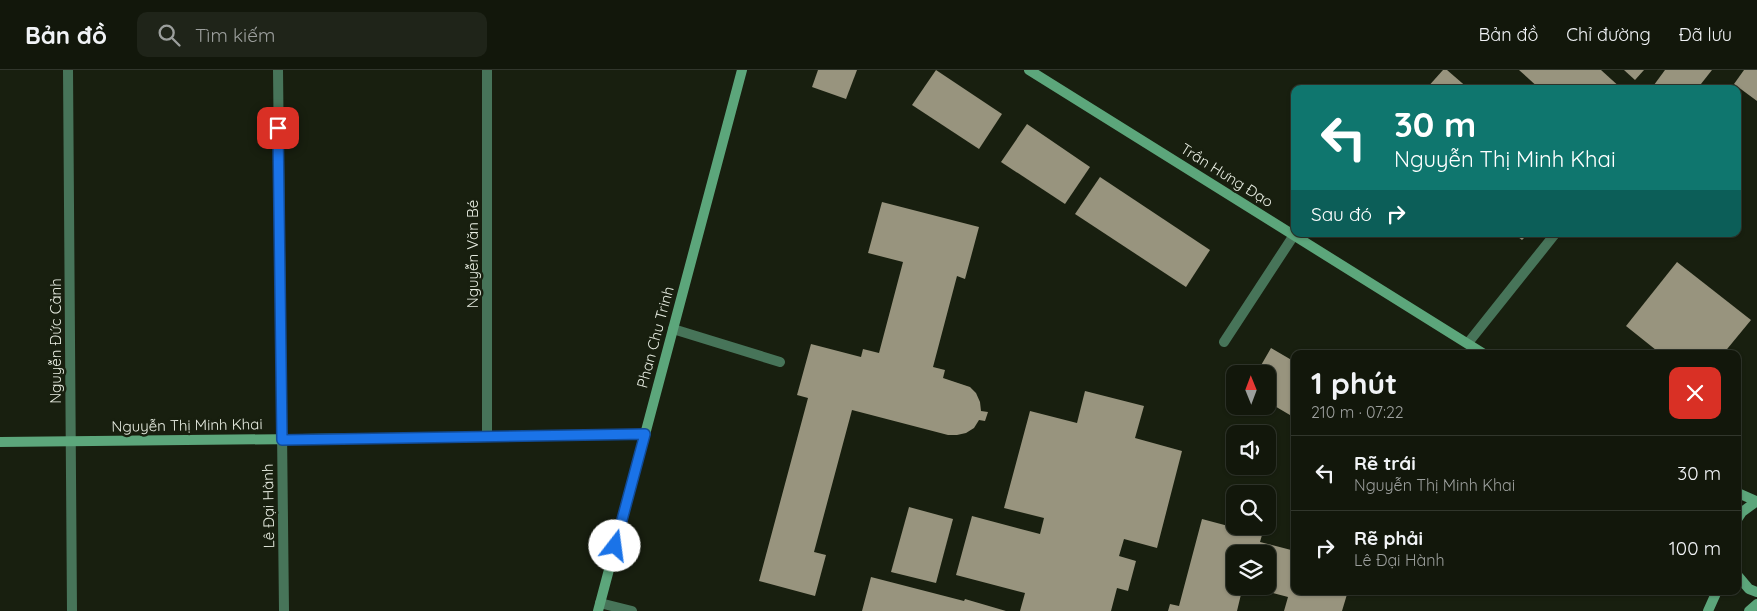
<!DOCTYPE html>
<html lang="vi">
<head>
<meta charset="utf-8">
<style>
  body { margin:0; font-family:Quicksand,sans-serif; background:#1f2419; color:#f1f3f6; height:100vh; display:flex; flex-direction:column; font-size:19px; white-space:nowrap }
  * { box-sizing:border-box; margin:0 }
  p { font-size:16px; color:#9c9f9d }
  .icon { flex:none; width:28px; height:28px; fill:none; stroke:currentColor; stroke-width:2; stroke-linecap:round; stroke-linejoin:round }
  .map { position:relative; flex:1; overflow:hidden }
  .panel { position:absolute; left:1291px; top:280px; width:450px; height:245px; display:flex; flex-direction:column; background:#12170b; border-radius:10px; box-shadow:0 1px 4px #0004,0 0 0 1px #31362c }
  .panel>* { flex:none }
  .top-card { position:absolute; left:1291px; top:15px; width:450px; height:152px; border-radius:10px; box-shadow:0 1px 4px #0004,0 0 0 1px #31362c; background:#0f766e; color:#fff; overflow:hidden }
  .needle { width:32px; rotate:359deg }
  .fabs { position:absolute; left:1226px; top:295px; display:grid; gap:10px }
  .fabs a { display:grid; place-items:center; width:50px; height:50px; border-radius:10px; background:#12170b; box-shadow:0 1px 4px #0004,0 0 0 1px #31362c; font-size:25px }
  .pin { position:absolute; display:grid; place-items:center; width:42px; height:42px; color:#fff; margin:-21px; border-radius:10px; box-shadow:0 2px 8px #0006 }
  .me { position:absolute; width:55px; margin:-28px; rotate:15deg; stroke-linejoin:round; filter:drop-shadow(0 0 4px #0008) }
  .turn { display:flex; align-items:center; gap:18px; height:105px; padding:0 20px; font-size:22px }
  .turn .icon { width:65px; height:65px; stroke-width:2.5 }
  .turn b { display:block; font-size:35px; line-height:42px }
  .then { display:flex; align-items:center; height:48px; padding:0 20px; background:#0003; gap:10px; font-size:19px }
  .round { display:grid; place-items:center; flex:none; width:52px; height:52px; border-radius:10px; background:#1f2419 }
  .head { display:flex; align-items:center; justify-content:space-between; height:85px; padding:0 20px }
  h1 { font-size:30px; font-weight:800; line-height:38px }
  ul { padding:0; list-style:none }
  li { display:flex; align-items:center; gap:15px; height:75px; padding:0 20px; border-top:1px solid #31362c }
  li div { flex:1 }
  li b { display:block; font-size:19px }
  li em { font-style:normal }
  header { display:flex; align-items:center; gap:30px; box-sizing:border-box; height:70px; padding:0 25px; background:#12170b; border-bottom:1px solid #31362c }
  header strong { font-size:24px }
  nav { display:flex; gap:28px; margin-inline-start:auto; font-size:18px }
  .search { width:350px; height:45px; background:#1f2419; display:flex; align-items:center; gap:12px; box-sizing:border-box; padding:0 18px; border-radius:10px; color:#9c9f9d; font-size:19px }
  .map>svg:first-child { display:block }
  .building { fill:#98947e }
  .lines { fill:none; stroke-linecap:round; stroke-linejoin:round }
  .lane { stroke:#477459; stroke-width:10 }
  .street { stroke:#477459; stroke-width:10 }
  .secondary { stroke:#5ca67b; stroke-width:10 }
  .route-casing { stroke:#114b97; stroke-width:12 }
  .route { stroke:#1a73e8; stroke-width:9 }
  .labels { text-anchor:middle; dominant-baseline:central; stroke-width:5; stroke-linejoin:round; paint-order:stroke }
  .street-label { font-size:15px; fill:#e7ece1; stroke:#181f0f }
</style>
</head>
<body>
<header>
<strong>Bản đồ</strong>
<div class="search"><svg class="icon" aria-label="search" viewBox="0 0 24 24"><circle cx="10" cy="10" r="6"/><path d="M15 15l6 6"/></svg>Tìm kiếm</div>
<nav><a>Bản đồ</a><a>Chỉ đường</a><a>Đã lưu</a></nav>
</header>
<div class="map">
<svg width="1757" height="541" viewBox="0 0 1757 541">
  <rect width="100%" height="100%" fill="#181f0f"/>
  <g class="building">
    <path d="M818 0H857L846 29 812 17Z"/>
    <path d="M936 0 1002 44 979 79 912 35Z"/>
    <path d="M1443 0H1447L1469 19H1426Z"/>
    <path d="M1519 0H1601L1622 19H1540Z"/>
    <path d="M1624 0H1644L1635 10Z"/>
    <path d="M1665 0H1712L1697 19H1651Z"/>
    <path d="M1744 0H1757V31L1734 14Z"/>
    <path d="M1027 54 1090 97 1065 134 1001 92Z"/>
    <path d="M1100 107 1210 180 1186 217 1075 144Z"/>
    <path d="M882 132 979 157 965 209 957 206 933 297 945 300 943 308 970 317 976 323 980 332 981 341 988 342 985 351 979 350 974 358 966 363 957 365H948L852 340 814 482 826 485 815 526 759 511 808 328 797 325 811 274 861 287 863 279 879 283 903 192 868 183Z"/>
    <path d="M1514 164H1528L1522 170Z"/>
    <path d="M1677 192 1751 250 1723 284H1661L1626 256Z"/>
    <path d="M1271 278 1295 292V348L1268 332V304H1256Z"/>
    <path d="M1085 321 1144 336 1135 368 1182 381 1157 478 1124 469 1119 486 1136 491 1128 521 1117 518 1111 541H1020L1025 523 956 505 972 446 1040 464 1044 448 1004 438 1030 341 1077 353Z"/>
    <path d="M909 437 953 449 936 513 891 502Z"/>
    <path d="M1202 449 1262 465 1260 472 1295 481V521H1348L1342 541H1284L1288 527 1250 517 1268 516V484H1235V516H1243L1237 541H1168L1170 534 1179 536Z"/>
    <path d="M871 507 964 531 965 529 1006 541H862Z"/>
  </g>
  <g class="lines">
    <g class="lane">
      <path d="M673 259 780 292"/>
      <path d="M1224 272 1294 165"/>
      <path d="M1468 273 1555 164"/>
      <path d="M600 533 632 541"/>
    </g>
    <g class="street">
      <path d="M68 0 72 541"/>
      <path d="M278 0 284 541"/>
      <path d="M487 0V367"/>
    </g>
    <g class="secondary">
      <path d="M1029 0 1484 284"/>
      <path d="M0 372 487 367 645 364"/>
      <path d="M1738 423 1756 431"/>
      <path d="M1738 448 1742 442 1757 431"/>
      <path d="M1738 506 1749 519 1757 522"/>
      <path d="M598 541 742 0"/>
      <path d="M1708 541 1717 521"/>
      <path d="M1749 541 1757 534"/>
    </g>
  </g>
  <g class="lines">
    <g class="route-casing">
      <path id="route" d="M278 58 282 370 645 364 615 476"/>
    </g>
    <use href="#route" class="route"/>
  </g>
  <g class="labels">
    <g class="street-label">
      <text transform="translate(1227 105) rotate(32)">Trần Hưng Đạo</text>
      <text transform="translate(472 184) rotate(-90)">Nguyễn Văn Bé</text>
      <text transform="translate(655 267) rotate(-75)">Phan Chu Trinh</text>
      <text transform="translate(55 271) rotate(-90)">Nguyễn Đức Cảnh</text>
      <text transform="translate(187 355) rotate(-1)">Nguyễn Thị Minh Khai</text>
      <text transform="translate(268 436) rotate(-91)">Lê Đại Hành</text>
    </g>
  </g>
</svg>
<div class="fabs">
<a><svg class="needle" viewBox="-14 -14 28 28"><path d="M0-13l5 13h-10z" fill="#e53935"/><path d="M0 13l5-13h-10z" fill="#9c9f9d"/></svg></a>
<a><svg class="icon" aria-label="sound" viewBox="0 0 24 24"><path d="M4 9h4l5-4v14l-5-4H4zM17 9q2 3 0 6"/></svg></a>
<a><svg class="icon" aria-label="search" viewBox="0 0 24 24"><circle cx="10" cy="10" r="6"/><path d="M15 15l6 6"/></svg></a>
<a><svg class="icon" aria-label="layers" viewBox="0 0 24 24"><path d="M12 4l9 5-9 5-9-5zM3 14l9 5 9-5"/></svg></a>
</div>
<div class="pin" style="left:278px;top:58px;background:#d93025"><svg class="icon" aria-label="arrive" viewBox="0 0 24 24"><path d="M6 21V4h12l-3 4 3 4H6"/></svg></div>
<svg class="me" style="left:615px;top:476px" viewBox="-20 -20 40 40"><circle r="19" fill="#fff"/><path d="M0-13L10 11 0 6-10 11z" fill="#1a73e8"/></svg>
<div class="top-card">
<div class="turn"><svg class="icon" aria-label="left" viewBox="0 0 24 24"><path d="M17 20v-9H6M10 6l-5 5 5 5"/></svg><div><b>30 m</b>Nguyễn Thị Minh Khai</div></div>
<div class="then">Sau đó<svg class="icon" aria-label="right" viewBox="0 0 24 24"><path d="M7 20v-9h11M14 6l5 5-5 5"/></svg></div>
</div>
<section class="panel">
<div class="head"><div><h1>1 phút</h1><p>210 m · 07:22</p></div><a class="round" style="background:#d93025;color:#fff"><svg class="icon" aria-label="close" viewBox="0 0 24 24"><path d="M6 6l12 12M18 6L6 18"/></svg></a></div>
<ul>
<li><svg class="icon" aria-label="left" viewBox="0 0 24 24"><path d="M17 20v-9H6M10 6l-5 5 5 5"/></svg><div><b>Rẽ trái</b><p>Nguyễn Thị Minh Khai</p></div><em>30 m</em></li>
<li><svg class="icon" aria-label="right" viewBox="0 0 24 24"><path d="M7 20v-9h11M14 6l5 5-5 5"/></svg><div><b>Rẽ phải</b><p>Lê Đại Hành</p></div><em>100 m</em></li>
</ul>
</section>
</div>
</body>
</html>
